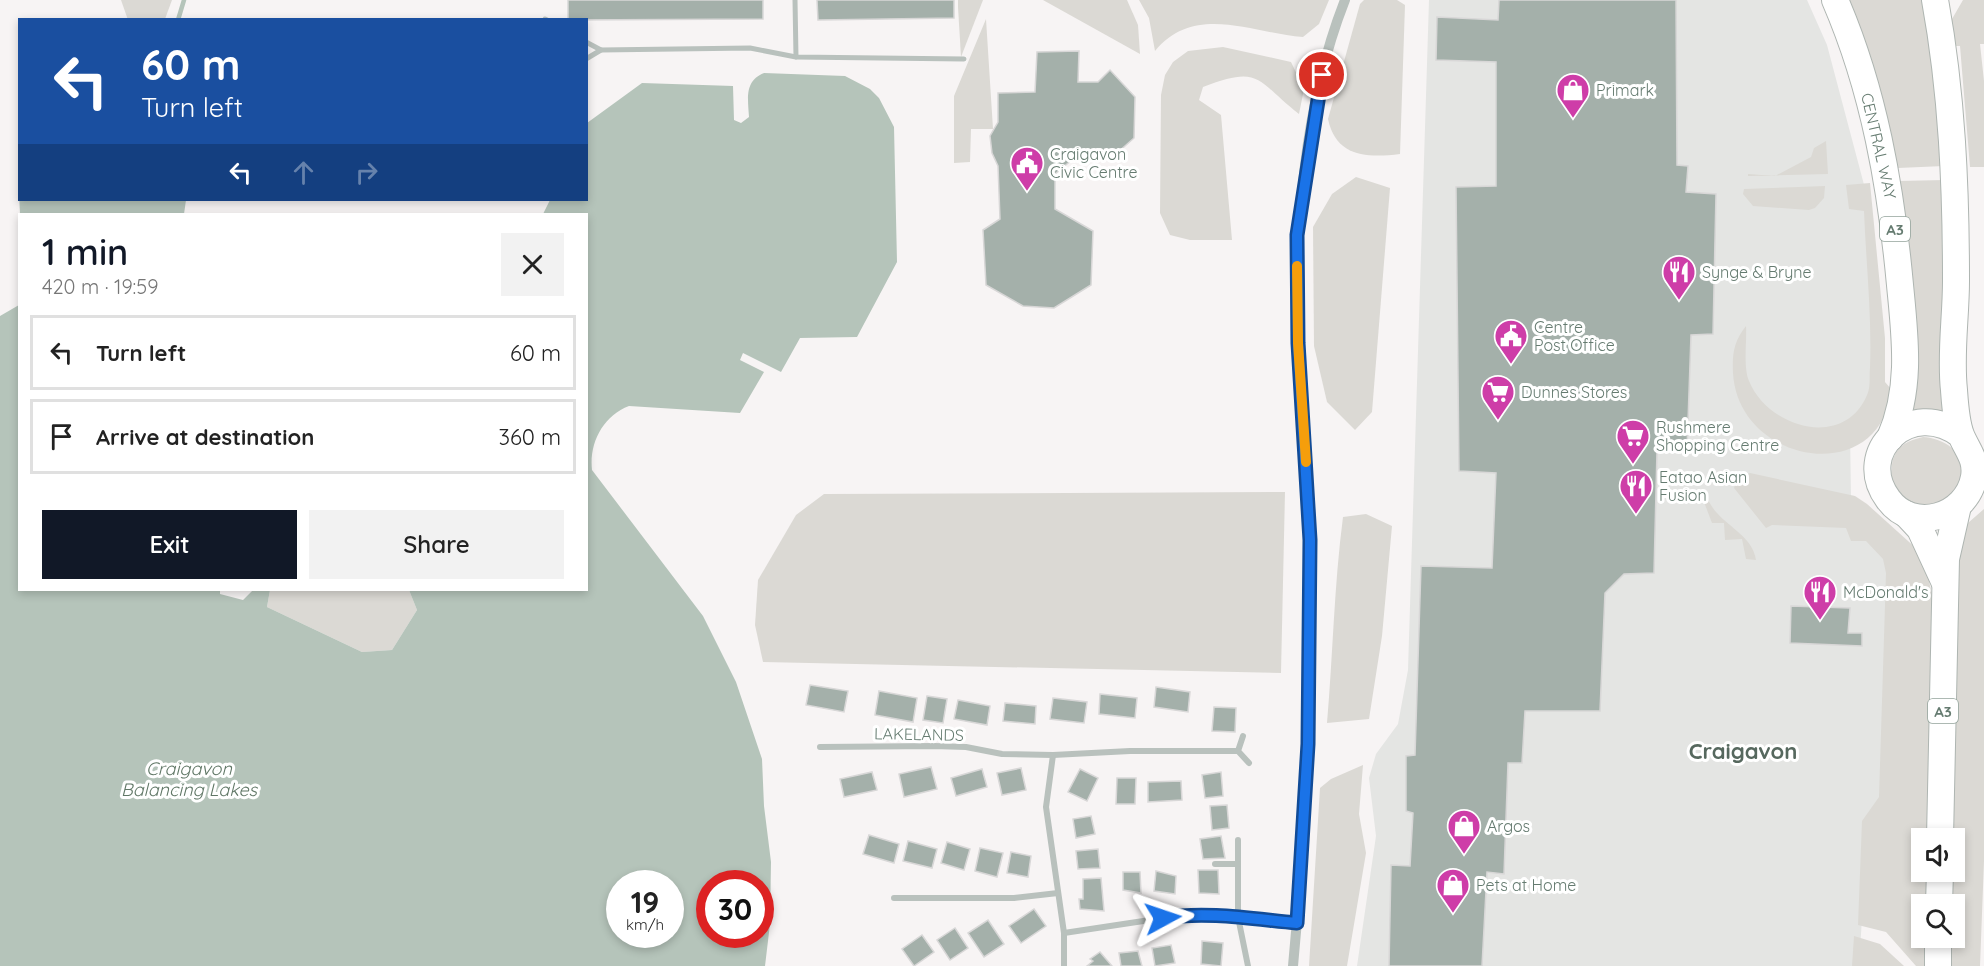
<!DOCTYPE html>
<html lang="en">
<head>
<meta charset="utf-8">
<style>
  body { margin:0; font-family:Quicksand,sans-serif; background:#f2f2f2; color:#222; height:100vh; display:flex; flex-direction:column; font-size:22px; white-space:nowrap }
  * { box-sizing:border-box; margin:0 }
  p { font-size:20px; color:#767676 }
  .icon { flex:none; width:33px; height:33px; fill:none; stroke:currentColor; stroke-width:2; stroke-linecap:round; stroke-linejoin:round }
  .map { position:relative; flex:1; overflow:hidden }
  .panel { position:absolute; left:18px; top:213px; width:570px; height:378px; display:flex; flex-direction:column; background:#fff; border-radius:0px; box-shadow:0 3px 9px #0003 }
  .panel>* { flex:none }
  .top-card { position:absolute; left:18px; top:18px; width:570px; height:183px; border-radius:0px; box-shadow:0 3px 9px #0003; background:#1a4fa0; color:#fff; overflow:hidden }
  .controls { position:absolute; left:1911px; top:828px; display:grid; gap:12px }
  .controls a { display:grid; place-items:center; width:54px; height:54px; border-radius:0px; background:#fff; box-shadow:0 3px 9px #0003; font-size:30px }
  .speed { position:absolute; left:606px; top:870px; display:flex; gap:12px; font-size:30px; font-weight:700; text-align:center }
  .speed>* { display:grid; place-content:center; width:78px; height:78px; border-radius:50%; background:#fff; box-shadow:0 3px 9px #0003; line-height:1 }
  .speed small { font-size:15px; font-weight:400 }
  .speed .limit { border:9px solid #d22; background:#fff; color:#111 }
  .pin { position:absolute; display:grid; place-items:center; width:51px; height:51px; color:#fff; margin:-26px; border:3px solid #fff; border-radius:50%; box-shadow:0 2px 6px #0007 }
  .me { position:absolute; width:66px; margin:-33px; rotate:85deg; stroke-linejoin:round; filter:drop-shadow(0 0 4px #0008) }
  .turn { display:flex; align-items:center; gap:21px; height:126px; padding:0 24px; font-size:27px }
  .turn .icon { width:78px; height:78px; stroke-width:2.5 }
  .turn b { display:block; font-size:42px; line-height:51px }
  .lanes { display:flex; align-items:center; height:57px; padding:0 24px; background:#0003; justify-content:center; gap:30px; direction:ltr }
  .lanes .off { opacity:.35 }
  .round { display:grid; place-items:center; flex:none; width:63px; height:63px; border-radius:0px; background:#f2f2f2 }
  .summary { display:flex; align-items:center; justify-content:space-between; height:102px; padding:0 24px }
  h1 { font-size:36px; font-weight:600; line-height:45px; color:#111827 }
  .primary-button { display:flex; gap:12px; margin-top:auto; padding:12px 24px }
  .primary-button a { flex:1; height:69px; border-radius:0px; background:#111827; color:#fff; font-size:24px; font-weight:600; line-height:69px; text-align:center }
  .primary-button a+a { background:#f2f2f2; color:#222 }
  ul { padding:0; list-style:none }
  li { display:flex; align-items:center; gap:18px; height:75px; margin:0 12px 9px; padding:0 12px; border:3px solid #e0e0e0; border-radius:0px }
  li div { flex:1 }
  li b { display:block; font-size:22px }
  li em { font-style:normal }
  .map>svg:first-child { display:block }
  .built { fill:#e4e5e3 }
  .green { fill:#dbd9d4 }
  .water { fill:#b5c4ba; fill-rule:evenodd }
  .lines { fill:none; stroke-linecap:round; stroke-linejoin:round }
  .stream { stroke:#b5c4ba; stroke-width:4.5 }
  .building { fill:#a4b0aa; stroke:#d8d7d7; stroke-width:1.5 }
  .trunk-casing { stroke:#aeb5b1; stroke-width:28 }
  .pedestrian { stroke:#b9c1bd; stroke-width:5 }
  .minor { stroke:#b9c1bd; stroke-width:6 }
  .tertiary { stroke:#b9c1bd; stroke-width:10 }
  .trunk { stroke:#fff; stroke-width:26 }
  .route-casing { stroke:#114b97; stroke-width:15 }
  .route { stroke:#1a73e8; stroke-width:10 }
  .slow { stroke:#f59e0b; stroke-width:10 }
  .labels { text-anchor:middle; dominant-baseline:central; stroke-width:6; stroke-linejoin:round; paint-order:stroke }
  .shield { fill:#fff; stroke:#93a39b; stroke-width:1.5 }
  .shield-label { font-size:15px; font-weight:bold; fill:#657b70 }
  .poi-label { font-size:16px; fill:#657b70; stroke:#fff; text-anchor:start }
  .street-label { font-size:16px; fill:#657b70; stroke:#fff }
  .water-label { font-size:18px; font-style:italic; fill:#607766; stroke:#fff }
  .district-label { font-size:22px; font-weight:bold; fill:#56685e; stroke:#fff }
</style>
</head>
<body>
<div class="map">
<svg width="1984" height="966" viewBox="0 0 1984 966">
  <rect width="100%" height="100%" fill="#f7f4f4"/>
  <path class="built" d="M1429 0H1807L1827 45 1867 196 1880 402 1850 431 1851 499 1887 530 1894 783 1868 822 1859 966H1357L1376 836 1369 778 1376 754 1398 724 1408 670Z"/>
  <g class="green">
    <path d="M121 0H172L165 19 128 20Z"/>
    <path d="M958 0H983L961 57 958 7Z"/>
    <path d="M1043 0H1127L1138 25 1140 54Z"/>
    <path d="M1139 0H1329L1319 24 1303 37C1251 33 1195 3 1155 51L1149 18Z"/>
    <path d="M1364 0H1397L1405 5 1400 154C1367 158 1336 157 1328 119L1360 4Z"/>
    <path d="M1847 0H1923L1932 46 1944 166 1898 168 1883 103Z"/>
    <path d="M1963 0H1984V44H1980L1984 81V167H1970L1960 46H1952V19Z"/>
    <path d="M986 19 993 129H971L970 162 954 163V96Z"/>
    <path d="M1223 47 1291 62 1304 89 1299 114C1256 81 1262 64 1203 87L1199 100 1221 115 1232 240H1190L1170 235 1160 213 1161 95 1165 75 1173 62 1188 51Z"/>
    <path d="M1826 141 1828 174 1748 176V174L1775 176 1811 157 1814 148Z"/>
    <path d="M1356 177 1390 188 1372 412 1355 430 1327 402 1314 346 1313 227 1332 194Z"/>
    <path d="M1945 180 1947 418 1913 415 1916 358 1898 181Z"/>
    <path d="M1870 183 1885 338V382L1891 389C1882 489 1738 465 1733 373 1732 354 1734 341 1746 326 1747 342 1743 367 1749 381 1768 428 1844 450 1867 395 1871 387 1869 376 1870 368 1872 316 1866 263 1864 211L1849 209 1846 185Z"/>
    <path d="M1825 186 1824 198 1815 208 1809 210 1753 206 1743 194 1744 189Z"/>
    <path d="M1923 437C1943 438 1967 452 1962 476 1961 483 1956 491 1954 498L1919 510 1892 487C1890 459 1892 444 1923 437Z"/>
    <path d="M1750 473 1855 496 1867 504 1918 550 1928 576 1935 609 1929 838H1922V872H1928L1926 904H1922V938H1925L1924 966H1916L1886 932 1858 925 1862 821 1879 797 1886 573 1883 559 1866 541H1851L1846 528 1772 525 1766 528 1734 488 1737 479Z"/>
    <path d="M1285 492 1281 673 763 662 755 625 758 580 796 515 824 494Z"/>
    <path d="M1704 493C1708 500 1712 508 1717 513 1730 528 1753 538 1756 560L1746 559 1742 539 1725 540 1724 523H1712L1704 502Z"/>
    <path d="M1984 509V861L1980 966H1950L1951 938H1954V904H1951V872H1954V838H1952L1954 618 1959 551 1968 523Z"/>
    <path d="M1366 514 1392 526 1382 636 1369 719 1327 723C1333 654 1334 586 1343 517Z"/>
    <path d="M270 590H409L417 610 392 650 362 652 267 607Z"/>
    <path d="M1363 765 1359 814 1366 853 1347 966H1309L1320 788 1331 779Z"/>
    <path d="M1854 936 1880 944 1904 966H1852Z"/>
  </g>
  <g class="water">
    <path d="M764 73 845 76 870 89 879 98 894 127 897 262 857 337 800 338 781 372 743 353 740 360 764 372 740 413 629 406C603 416 589 443 592 470L703 616 736 682 762 759 764 806 771 862 770 924 765 966H0V316L19 305 20 590H220V594L243 600 253 590H270L267 607 362 652 392 650 417 610 409 590H586V214H543L550 200H586L587 123 642 83 733 86 734 120 741 123 749 117C748 99 744 81 764 73ZM620 884H670V934H620ZM710 884H760V934H710Z"/>
    <path d="M19 194 20 200H186L184 214H20Z"/>
  </g>
  <g class="lines">
    <path class="stream" d="M178 20 184 0"/>
  </g>
  <g class="building">
    <path d="M568 0H763V19L568 20Z"/>
    <path d="M817 0H954V18L818 20Z"/>
    <path d="M1499 0H1676L1677 165 1688 166 1686 192 1716 194 1713 334 1691 335 1687 450 1657 451 1654 573 1624 574 1605 593 1600 711H1525L1522 763H1508L1504 874 1487 872 1482 966H1389L1391 865 1410 866 1413 813 1406 811V756L1415 755 1421 566 1492 568 1496 473 1459 471 1456 187 1496 186V62L1436 60 1437 17 1498 20Z"/>
    <path d="M1079 51 1078 82H1098L1110 70 1135 97 1134 138 1117 153 1079 154 1055 174V209L1093 231 1091 285 1054 308 1023 306 986 285 983 230 1000 219 998 166 992 153 990 136 998 122V93L1035 92 1037 52Z"/>
    <path d="M1791 606 1850 608 1848 633H1862V646L1790 643Z"/>
    <path d="M810 685 848 691 844 712 806 705Z"/>
    <path d="M1156 687 1190 692 1188 712 1154 707Z"/>
    <path d="M879 691 917 698 913 722 875 715Z"/>
    <path d="M1100 694 1137 698 1135 718 1099 714Z"/>
    <path d="M927 696 947 699 943 723 923 720Z"/>
    <path d="M1053 698 1087 702 1084 723 1050 719Z"/>
    <path d="M958 700 990 706 987 725 954 719Z"/>
    <path d="M1005 703 1036 706 1035 724 1003 721Z"/>
    <path d="M1214 707 1236 708 1235 732 1212 731Z"/>
    <path d="M931 767 937 789 904 797 899 774Z"/>
    <path d="M1021 768 1026 790 1002 795 997 773Z"/>
    <path d="M982 769 987 787 956 796 951 778Z"/>
    <path d="M1080 769 1098 778 1087 801 1068 792Z"/>
    <path d="M872 772 877 790 844 797 840 779Z"/>
    <path d="M1221 772 1223 796 1205 798 1202 775Z"/>
    <path d="M1117 778H1136L1135 804H1116Z"/>
    <path d="M1181 781 1182 800 1148 802V782Z"/>
    <path d="M1227 805 1229 828 1212 830 1210 806Z"/>
    <path d="M1091 816 1095 834 1076 838 1073 819Z"/>
    <path d="M869 835 899 844 894 863 863 854Z"/>
    <path d="M1221 836 1225 858 1203 859 1200 839Z"/>
    <path d="M908 841 937 849 932 868 903 861Z"/>
    <path d="M947 842 970 849 964 870 941 863Z"/>
    <path d="M980 848 1003 853 997 877 975 871Z"/>
    <path d="M1098 849 1100 868 1078 869 1076 851Z"/>
    <path d="M1011 852 1031 856 1028 877 1007 873Z"/>
    <path d="M1198 870H1218L1219 894 1199 893Z"/>
    <path d="M1156 871 1176 876 1175 894 1154 891Z"/>
    <path d="M1123 872H1140L1141 893 1123 890Z"/>
    <path d="M1101 878 1104 911 1080 909 1079 899H1083V879Z"/>
    <path d="M1034 909 1046 926 1021 943 1009 926Z"/>
    <path d="M988 920 1004 944 984 957 968 933Z"/>
    <path d="M955 928 968 948 950 960 937 940Z"/>
    <path d="M922 935 934 952 914 966 902 949Z"/>
    <path d="M1202 941 1223 943 1221 966 1201 964Z"/>
    <path d="M1171 945 1175 963 1155 966 1152 948Z"/>
    <path d="M1138 951 1142 966H1121L1119 953Z"/>
    <path d="M1100 952 1112 966H1087L1093 961 1090 959Z"/>
  </g>
  <g class="lines">
    <g class="trunk-casing">
      <g id="trunk">
        <path d="M1835 0C1874 90 1891 187 1900 285 1905 337 1912 388 1890 438"/>
        <path d="M1935 0C1952 93 1956 187 1956 281 1956 317 1950 354 1954 390 1955 404 1956 422 1961 435 1967 450 1977 459 1974 477 1967 517 1913 534 1888 499 1853 452 1911 397 1961 435"/>
        <path d="M1906 514 1920 529 1944 581"/>
        <path d="M1940 838 1946 559 1958 506"/>
        <path d="M1939 904 1940 872"/>
        <path d="M1938 966V938"/>
      </g>
    </g>
    <g class="pedestrian">
      <path d="M795 0 796 57"/>
      <path d="M545 19 547 20"/>
      <path d="M586 42 601 50"/>
      <path d="M586 59 601 50 750 48 796 57 964 59"/>
    </g>
    <g class="minor">
      <path d="M1243 736 1238 751 1249 763"/>
      <path d="M820 747 934 746 966 747 1002 754 1053 755 1130 751H1238"/>
      <path d="M1053 755 1046 807 1064 933V966"/>
      <path d="M1238 840V917L1248 966"/>
      <path d="M1215 864H1238"/>
      <path d="M894 898H1014L1058 893"/>
      <path d="M1064 933 1183 915 1297 923"/>
    </g>
    <path class="tertiary" d="M1293 966C1307 817 1314 667 1310 517 1308 458 1299 400 1298 341 1295 228 1303 107 1345 0"/>
    <use href="#trunk" class="trunk"/>
  </g>
  <g class="lines">
    <g class="route-casing">
      <path id="route" d="M1163 918C1207 911 1253 919 1297 923L1308 744 1310 540 1298 343 1297 235 1322 75"/>
    </g>
    <use href="#route" class="route"/>
    <path class="slow" d="M1297 266 1298 343 1306 462"/>
  </g>
  <defs>
    <g id="shop-pin" transform="scale(1.725)"><path d="M0 17L-7.5 6A9.5 9.5 0 1 1 7.5 6Z" fill="#ce3da8" stroke="#fff"/><path d="M-5-2.5h2.3a2.7 3.5 0 0 1 5.4 0H5L5.5 6h-11ZM-1.5-2.5h3a1.5 2.3 0 0 0-3 0Z" fill="#fff"/></g>
    <g id="civic-pin" transform="scale(1.725)"><path d="M0 17L-7.5 6A9.5 9.5 0 1 1 7.5 6Z" fill="#ce3da8" stroke="#fff"/><path d="M-.6-6.5H3V-4.5H.6V-3L4-1V1h2V6H-6V1h2V-1L-.6-3ZM-1.2 2.5V6h2.4V2.5Z" fill="#fff"/></g>
    <g id="restaurant-pin" transform="scale(1.725)"><path d="M0 17L-7.5 6A9.5 9.5 0 1 1 7.5 6Z" fill="#ce3da8" stroke="#fff"/><path d="M-5-6h1v4h1v-4h1v4h1v-4h1v5L-1.5 .5V6h-2V.5L-5-1ZM5-6V6H3V1.5H1.5Q1.5-4 5-6Z" fill="#fff"/></g>
    <g id="supermarket-pin" transform="scale(1.725)"><path d="M0 17L-7.5 6A9.5 9.5 0 1 1 7.5 6Z" fill="#ce3da8" stroke="#fff"/><path d="M-6-5.5h2.5l.6 2H6L4.5 2H-2.5L-4.4-4H-6ZM-1.5 3.2a1.3 1.3 0 1 0 .1 0ZM3 3.2a1.3 1.3 0 1 0 .1 0Z" fill="#fff"/></g>
  </defs>
  <g fill-rule="evenodd">
    <use href="#shop-pin" x="1573" y="90"/>
    <use href="#civic-pin" x="1027" y="163"/>
    <use href="#restaurant-pin" x="1679" y="272"/>
    <use href="#civic-pin" x="1511" y="336"/>
    <use href="#supermarket-pin" x="1498" y="392"/>
    <use href="#supermarket-pin" x="1633" y="436"/>
    <use href="#restaurant-pin" x="1636" y="486"/>
    <use href="#restaurant-pin" x="1820" y="592"/>
    <use href="#shop-pin" x="1464" y="826"/>
    <use href="#shop-pin" x="1453" y="885"/>
  </g>
  <g class="labels">
    <g class="shield">
      <rect x="1880" y="217" width="30" height="24" rx="4.5"/>
      <rect x="1928" y="699" width="30" height="24" rx="4.5"/>
    </g>
    <g class="shield-label">
      <text x="1895" y="229">A3</text>
      <text x="1943" y="711">A3</text>
    </g>
    <g class="poi-label">
      <text x="1596" y="90">Primark</text>
      <text x="1050" y="154">Craigavon<tspan x="1050" dy="18">Civic Centre</tspan></text>
      <text x="1702" y="272">Synge &amp; Bryne</text>
      <text x="1534" y="327">Centre<tspan x="1534" dy="18">Post Office</tspan></text>
      <text x="1521" y="392">Dunnes Stores</text>
      <text x="1656" y="427">Rushmere<tspan x="1656" dy="18">Shopping Centre</tspan></text>
      <text x="1659" y="477">Eatao Asian<tspan x="1659" dy="18">Fusion</tspan></text>
      <text x="1843" y="592">McDonald's</text>
      <text x="1487" y="826">Argos</text>
      <text x="1476" y="885">Pets at Home</text>
    </g>
    <g class="street-label">
      <text transform="translate(1879 146) rotate(77)">CENTRAL WAY</text>
      <text transform="translate(919 734) rotate(1)">LAKELANDS</text>
    </g>
    <g class="water-label">
      <text x="189" y="768">Craigavon<tspan x="189" dy="21">Balancing Lakes</tspan></text>
    </g>
    <g class="district-label">
      <text x="1743" y="751">Craigavon</text>
    </g>
  </g>
</svg>
<div class="controls">
<a><svg class="icon" aria-label="sound" viewBox="0 0 24 24"><path d="M4 9h4l5-4v14l-5-4H4zM17 9q2 3 0 6"/></svg></a>
<a><svg class="icon" aria-label="search" viewBox="0 0 24 24"><circle cx="10" cy="10" r="6"/><path d="M15 15l6 6"/></svg></a>
</div>
<div class="speed"><div>19<small>km/h</small></div><div class="limit">30</div></div>
<div class="pin" style="left:1322px;top:75px;background:#d93025"><svg class="icon" aria-label="arrive" viewBox="0 0 24 24"><path d="M6 21V4h12l-3 4 3 4H6"/></svg></div>
<svg class="me" style="left:1163px;top:918px" viewBox="-20 -20 40 40"><path d="M0-17L14 15 0 8-14 15z" fill="#1a73e8" stroke="#fff" stroke-width="4"/></svg>
<div class="top-card">
<div class="turn"><svg class="icon" aria-label="left" viewBox="0 0 24 24"><path d="M17 20v-9H6M10 6l-5 5 5 5"/></svg><div><b>60 m</b>Turn left</div></div>
<div class="lanes"><svg class="icon" aria-label="left" viewBox="0 0 24 24"><path d="M17 20v-9H6M10 6l-5 5 5 5"/></svg><svg class="icon off" aria-label="ahead" viewBox="0 0 24 24"><path d="M12 20V5M6 11l6-6 6 6"/></svg><svg class="icon off" aria-label="right" viewBox="0 0 24 24"><path d="M7 20v-9h11M14 6l5 5-5 5"/></svg></div>
</div>
<section class="panel">
<div class="summary"><div><h1>1 min</h1><p>420 m · 19:59</p></div><a class="round"><svg class="icon" aria-label="close" viewBox="0 0 24 24"><path d="M6 6l12 12M18 6L6 18"/></svg></a></div>
<ul>
<li><svg class="icon" aria-label="left" viewBox="0 0 24 24"><path d="M17 20v-9H6M10 6l-5 5 5 5"/></svg><div><b>Turn left</b></div><em>60 m</em></li>
<li><svg class="icon" aria-label="arrive" viewBox="0 0 24 24"><path d="M6 21V4h12l-3 4 3 4H6"/></svg><div><b>Arrive at destination</b></div><em>360 m</em></li>
</ul>
<div class="primary-button"><a>Exit</a><a>Share</a></div>
</section>
</div>
</body>
</html>
